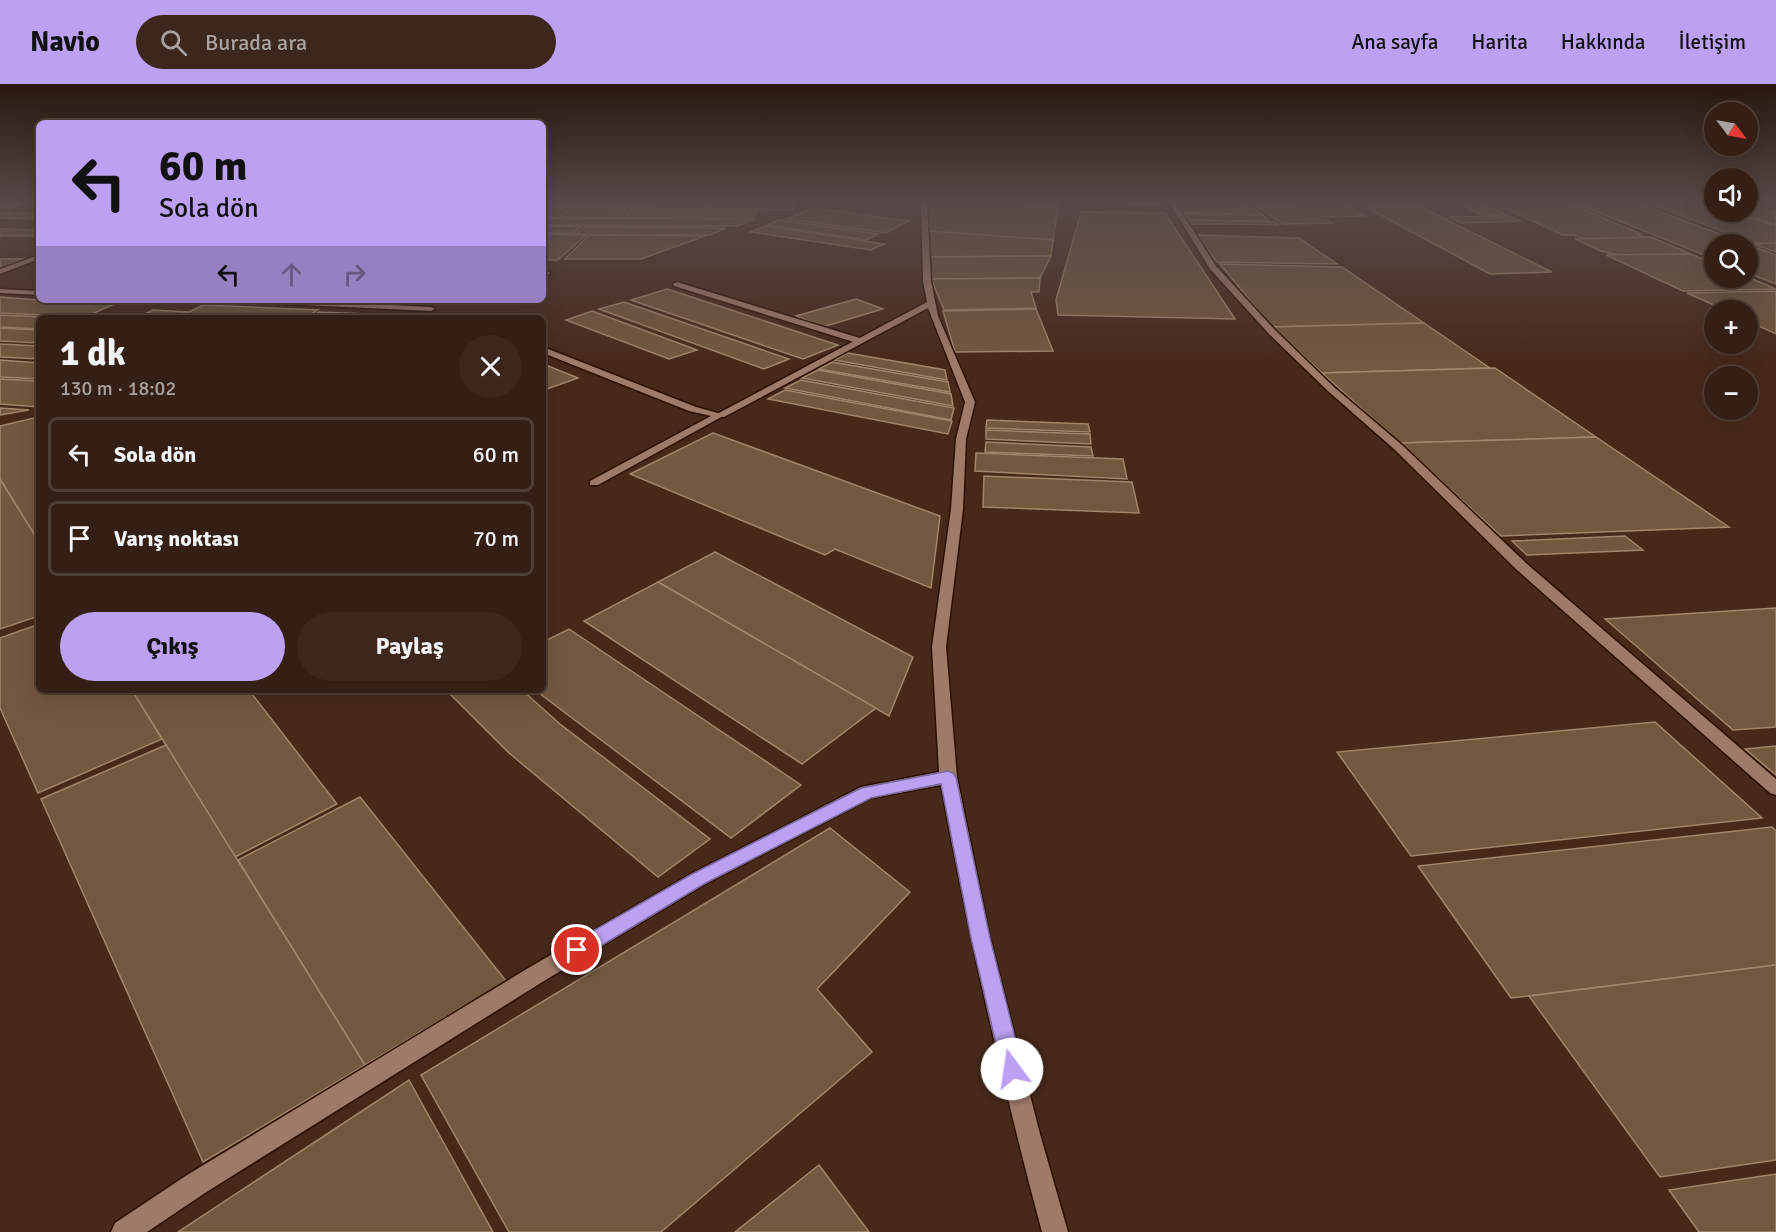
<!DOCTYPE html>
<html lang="tr">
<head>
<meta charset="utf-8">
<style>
  body { margin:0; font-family:Signika,sans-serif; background:#3d271d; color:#f1f3f6; height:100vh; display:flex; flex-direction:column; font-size:22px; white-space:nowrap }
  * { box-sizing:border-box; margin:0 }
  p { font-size:20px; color:#aaa2a0 }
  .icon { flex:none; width:33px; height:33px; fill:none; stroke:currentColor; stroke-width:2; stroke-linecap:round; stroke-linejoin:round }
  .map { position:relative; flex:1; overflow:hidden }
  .side { position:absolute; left:36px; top:231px; width:510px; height:378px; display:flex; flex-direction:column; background:#351f14; border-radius:9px; box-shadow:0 6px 24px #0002,0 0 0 2px #4f3d34 }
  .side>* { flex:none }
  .guide { position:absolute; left:36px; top:36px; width:510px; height:183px; border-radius:9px; box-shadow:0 6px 24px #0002,0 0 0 2px #4f3d34; background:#bca0f2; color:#111; overflow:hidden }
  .needle { width:39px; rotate:122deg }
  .tools { position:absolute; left:1704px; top:18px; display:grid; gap:12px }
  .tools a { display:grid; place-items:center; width:54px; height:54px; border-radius:50%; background:#351f14; box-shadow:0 6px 24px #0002,0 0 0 2px #4f3d34; font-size:30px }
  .pin { position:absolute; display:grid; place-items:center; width:51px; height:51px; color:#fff; margin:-26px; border:3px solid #fff; border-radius:50%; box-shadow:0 2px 6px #0007 }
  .me { position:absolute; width:66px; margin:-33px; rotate:346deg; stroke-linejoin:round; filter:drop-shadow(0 0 4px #0008) }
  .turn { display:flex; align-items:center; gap:21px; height:126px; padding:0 24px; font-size:27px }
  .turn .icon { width:78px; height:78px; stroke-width:2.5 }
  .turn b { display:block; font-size:42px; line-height:51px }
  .lanes { display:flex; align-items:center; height:57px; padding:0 24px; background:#0003; justify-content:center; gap:30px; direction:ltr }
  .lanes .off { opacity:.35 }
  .round { display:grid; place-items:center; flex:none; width:63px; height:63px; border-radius:32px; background:#3d271d }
  .head { display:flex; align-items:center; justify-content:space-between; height:102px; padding:0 24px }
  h1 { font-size:36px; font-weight:700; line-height:45px }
  .button { display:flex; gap:12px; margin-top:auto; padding:12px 24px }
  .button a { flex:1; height:69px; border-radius:36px; background:#bca0f2; color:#111; font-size:24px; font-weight:700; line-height:69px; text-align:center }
  .button a+a { background:#3d271d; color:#f1f3f6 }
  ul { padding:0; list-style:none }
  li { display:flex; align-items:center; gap:18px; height:75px; margin:0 12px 9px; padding:0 12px; border:3px solid #4f3d34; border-radius:9px }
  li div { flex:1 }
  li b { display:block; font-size:22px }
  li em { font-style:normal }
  header { display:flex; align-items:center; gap:36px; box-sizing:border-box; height:84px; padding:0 30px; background:#bca0f2; color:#111 }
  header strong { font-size:28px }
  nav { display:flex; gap:33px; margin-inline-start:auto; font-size:21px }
  .search { width:420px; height:54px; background:#3d271d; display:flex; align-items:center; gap:15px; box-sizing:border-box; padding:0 21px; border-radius:33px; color:#aaa2a0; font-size:22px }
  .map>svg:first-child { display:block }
  .building { fill:#72583e; stroke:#a2866b; stroke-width:1.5 }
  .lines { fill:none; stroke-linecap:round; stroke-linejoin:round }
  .service-casing { stroke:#2c1003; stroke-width:3 }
  .minor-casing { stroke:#2c1003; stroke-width:3 }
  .service { fill:#9e7a69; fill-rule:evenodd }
  .minor { fill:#9e7a69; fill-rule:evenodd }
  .route { fill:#bca0f2; stroke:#7a689d; stroke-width:1.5 }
</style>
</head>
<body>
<header>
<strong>Navio</strong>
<div class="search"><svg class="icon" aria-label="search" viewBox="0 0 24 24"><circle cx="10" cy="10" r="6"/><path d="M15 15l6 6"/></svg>Burada ara</div>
<nav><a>Ana sayfa</a><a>Harita</a><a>Hakkında</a><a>İletişim</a></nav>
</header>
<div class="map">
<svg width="1776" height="1148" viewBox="0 0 1776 1148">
  <rect width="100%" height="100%" fill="#47291a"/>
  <g class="building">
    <path d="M0 118H29L11 124H0Z"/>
    <path d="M543 118H620L614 123H543Z"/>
    <path d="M623 118H709L705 125 617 124Z"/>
    <path d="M713 118H775L795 120 793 126 708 125Z"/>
    <path d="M929 118H983L1058 123 1053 156 928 147Z"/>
    <path d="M983 118H1059L1058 123Z"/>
    <path d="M1139 118 1157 119 1158 121 1082 118Z"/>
    <path d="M1176 118H1246L1249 121 1177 120Z"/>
    <path d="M1251 118H1286L1293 122 1258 123Z"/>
    <path d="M1286 118H1341L1364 132 1322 133 1332 139 1283 140 1258 123 1293 122Z"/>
    <path d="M1357 118H1411L1419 122 1367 124Z"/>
    <path d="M1456 118H1479L1506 131H1482Z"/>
    <path d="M1491 118H1565L1641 150H1636L1645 154H1582L1574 151H1563Z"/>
    <path d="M1572 118H1634L1776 171V200L1748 189V160H1714V175Z"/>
    <path d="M1645 118H1704L1714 122V128H1732L1776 142V159H1754Z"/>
    <path d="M1748 118H1776V129L1748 119Z"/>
    <path d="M1177 120 1249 121 1263 131 1183 129Z"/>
    <path d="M1419 122 1552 188 1490 190 1367 124Z"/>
    <path d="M1748 122 1776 131V141L1734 128H1748Z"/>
    <path d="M543 124H565L555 133H543Z"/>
    <path d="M570 124 628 125 620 134 560 133Z"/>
    <path d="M813 124 909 137 886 149 787 135Z"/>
    <path d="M632 125H693L686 134H624Z"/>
    <path d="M696 125 758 126 753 135 690 134Z"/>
    <path d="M1081 128 1165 129 1235 235 1058 231 1056 216Z"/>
    <path d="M0 129H39V135L0 134Z"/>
    <path d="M1183 129 1263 131 1269 137 1188 136Z"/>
    <path d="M1508 132 1521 137 1461 139 1449 133Z"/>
    <path d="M547 134 755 135 737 142 543 141Z"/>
    <path d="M779 136 878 150 867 156 767 141Z"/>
    <path d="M1188 136 1227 137 1229 140H1190Z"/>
    <path d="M1229 137 1275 138 1278 141 1232 140Z"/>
    <path d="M543 142H581L574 149H543Z"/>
    <path d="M765 142 884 160 871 166 751 148Z"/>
    <path d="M584 143 726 144 710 151 576 150Z"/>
    <path d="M0 145 39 146V152H0Z"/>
    <path d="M928 147 1053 156 1051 172 927 173Z"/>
    <path d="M543 150 586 151 558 176H543Z"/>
    <path d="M589 151 705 152 641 175H565Z"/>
    <path d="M1194 151 1299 154 1337 180 1217 178Z"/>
    <path d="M1651 153 1691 170 1618 171 1601 167 1575 155Z"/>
    <path d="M1776 159V168L1753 160Z"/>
    <path d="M1691 170 1714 180V194L1748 193 1776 205 1683 207 1606 171Z"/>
    <path d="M1048 172H1051L1040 194 931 195 927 173Z"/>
    <path d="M0 175H25L3 183H0Z"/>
    <path d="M1220 180 1342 183 1424 239 1272 243Z"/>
    <path d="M1040 194 1039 208H1031L1036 224 944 226 931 195Z"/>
    <path d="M667 205 838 261 803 275 631 216Z"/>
    <path d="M1776 207V250L1748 237V226H1725L1687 209Z"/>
    <path d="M0 213 39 216 119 218 85 233 0 229Z"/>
    <path d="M856 215 883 225 823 243 796 232Z"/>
    <path d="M624 218 789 275 764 285 599 225Z"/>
    <path d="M203 221 318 226 304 234H136L153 226 189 228Z"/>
    <path d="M1036 225 1053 267 955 268 943 227Z"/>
    <path d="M592 227 697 266 669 275 566 236Z"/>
    <path d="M319 228 417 232 308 234Z"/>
    <path d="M0 231 73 234H39V245L0 243Z"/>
    <path d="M1424 239 1490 284 1322 289 1272 243Z"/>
    <path d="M0 244 39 246V259L0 257Z"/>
    <path d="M0 260 39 262V275L0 273Z"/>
    <path d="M848 269 945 286 947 296 834 276Z"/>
    <path d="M0 276 39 279V295L0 293Z"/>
    <path d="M832 278 948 298 950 308 819 285Z"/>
    <path d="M543 280 578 294 547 305 543 304Z"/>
    <path d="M1495 284 1596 353 1400 359 1322 289Z"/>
    <path d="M818 286 951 310 953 322 802 294Z"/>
    <path d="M0 295 39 297V323L0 320Z"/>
    <path d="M801 296 954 324 951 336 785 304Z"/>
    <path d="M785 306 952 337 948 350 768 315Z"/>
    <path d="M0 324 29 326 0 331Z"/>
    <path d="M38 333 39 334V458L0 395V342Z"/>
    <path d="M987 336 1088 340 1090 348 986 344Z"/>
    <path d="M986 346 1090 350 1091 360 986 355Z"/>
    <path d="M713 349 940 432 931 504 835 465 825 471 630 390Z"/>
    <path d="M1596 353 1729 443 1501 452 1400 359Z"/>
    <path d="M986 358 1091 363 1093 372 985 368Z"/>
    <path d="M976 369 1123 375 1127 395 975 387Z"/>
    <path d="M984 392 1132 398 1139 429 983 423Z"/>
    <path d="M0 395 39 458V532L0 545Z"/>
    <path d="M1625 452 1643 466 1527 471 1512 457Z"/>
    <path d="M715 468 913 573 889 632 658 498Z"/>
    <path d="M658 498 876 624 802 680 584 537Z"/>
    <path d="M1776 524V643L1733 646 1605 535Z"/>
    <path d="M39 540V606H132L162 655 38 709 0 624V554Z"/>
    <path d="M569 545 801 701 731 754 535 606H543V558Z"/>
    <path d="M132 606H249L337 720 235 773Z"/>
    <path d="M446 606H522L560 640 710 755 658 793 509 669Z"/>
    <path d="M1655 638 1762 734 1411 772 1337 668Z"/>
    <path d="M166 661 365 981 203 1078 41 715Z"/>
    <path d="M1776 662V691L1745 665Z"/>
    <path d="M360 713 506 897 365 981 238 776Z"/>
    <path d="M1772 743 1776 747V881L1511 914 1418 782Z"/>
    <path d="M830 744 910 808 817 905 872 968 661 1148H509L421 991Z"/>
    <path d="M1776 881V1076L1660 1093 1529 912Z"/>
    <path d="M409 996 493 1148H178Z"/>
    <path d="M819 1081 869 1148H735Z"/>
    <path d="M1776 1090V1148H1699L1669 1106Z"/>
  </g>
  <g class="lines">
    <g class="service-casing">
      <g id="service">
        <path d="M677 198 863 255 864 257 857 259 674 202 673 200Z"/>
        <path d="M543 263 696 323 725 331 598 401H590V397L711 332 689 327 543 269Z"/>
      </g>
    </g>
    <g class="minor-casing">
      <g id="minor">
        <path d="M921 118H927L931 197 938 232 975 318 966 355 963 425 946 563 957 693 990 854 1040 1050 1068 1148H1042C1002 999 969 852 941 701L871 714 705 800 544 897 205 1109 147 1148H111L115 1139 187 1091 530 883 691 790 861 703 939 688 932 563 951 425 956 355 965 318 928 224 724 333 715 331 927 218 923 197Z"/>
        <path d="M1169 118H1175L1216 182 1275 246 1335 304 1402 361 1527 480 1776 695V711L1770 709 1517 486 1394 365 1329 308 1269 250 1210 185Z"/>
        <path d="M39 171V175L0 190V185Z"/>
        <path d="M543 188H549L550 190 543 192Z"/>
        <path d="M0 205 39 207V211L0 209Z"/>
        <path d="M231 216H287L431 223 435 225 431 227 235 218Z"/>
      </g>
    </g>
    <use href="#service" class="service"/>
    <use href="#minor" class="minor"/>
  </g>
  <linearGradient id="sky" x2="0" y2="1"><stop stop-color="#27170e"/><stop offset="0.42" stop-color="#584949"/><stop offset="1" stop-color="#584949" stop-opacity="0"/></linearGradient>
  <rect width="1776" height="279" fill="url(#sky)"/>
  <path class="route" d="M948 687 953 689 956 693 990 854 1023 985 1020 992 1012 995 1005 992 1002 985 971 854 941 700 871 714 704 800 584 872 577 874 570 872 567 866 570 860 692 790 861 704Z"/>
</svg>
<div class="tools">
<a><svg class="needle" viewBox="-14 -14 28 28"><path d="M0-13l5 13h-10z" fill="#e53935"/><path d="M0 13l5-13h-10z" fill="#aaa2a0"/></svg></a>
<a><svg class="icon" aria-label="sound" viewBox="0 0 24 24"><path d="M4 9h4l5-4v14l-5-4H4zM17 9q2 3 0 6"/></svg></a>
<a><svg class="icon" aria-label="search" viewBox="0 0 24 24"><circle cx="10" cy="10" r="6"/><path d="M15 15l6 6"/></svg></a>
<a>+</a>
<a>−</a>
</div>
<div class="pin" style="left:577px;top:866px;background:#d93025"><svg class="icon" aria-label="arrive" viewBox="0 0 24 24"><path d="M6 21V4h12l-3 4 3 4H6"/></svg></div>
<svg class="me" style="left:1012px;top:985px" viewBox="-20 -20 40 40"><circle r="19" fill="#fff"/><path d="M0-13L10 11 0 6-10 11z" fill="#bca0f2"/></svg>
<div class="guide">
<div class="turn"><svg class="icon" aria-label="left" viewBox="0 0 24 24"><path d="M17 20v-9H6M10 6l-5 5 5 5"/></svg><div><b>60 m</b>Sola dön</div></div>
<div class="lanes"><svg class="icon" aria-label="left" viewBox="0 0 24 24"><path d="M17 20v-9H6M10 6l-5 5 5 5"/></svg><svg class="icon off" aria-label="ahead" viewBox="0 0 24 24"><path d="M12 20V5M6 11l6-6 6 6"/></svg><svg class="icon off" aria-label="right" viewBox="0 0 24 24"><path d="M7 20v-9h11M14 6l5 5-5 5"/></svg></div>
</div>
<section class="side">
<div class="head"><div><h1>1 dk</h1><p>130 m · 18:02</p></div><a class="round"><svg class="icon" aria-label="close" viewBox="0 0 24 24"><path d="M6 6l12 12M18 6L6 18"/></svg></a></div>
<ul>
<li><svg class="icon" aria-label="left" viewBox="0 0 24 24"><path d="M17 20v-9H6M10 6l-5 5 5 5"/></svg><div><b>Sola dön</b></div><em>60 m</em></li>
<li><svg class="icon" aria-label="arrive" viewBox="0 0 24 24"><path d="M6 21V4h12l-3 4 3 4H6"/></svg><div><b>Varış noktası</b></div><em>70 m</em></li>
</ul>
<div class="button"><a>Çıkış</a><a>Paylaş</a></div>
</section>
</div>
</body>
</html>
